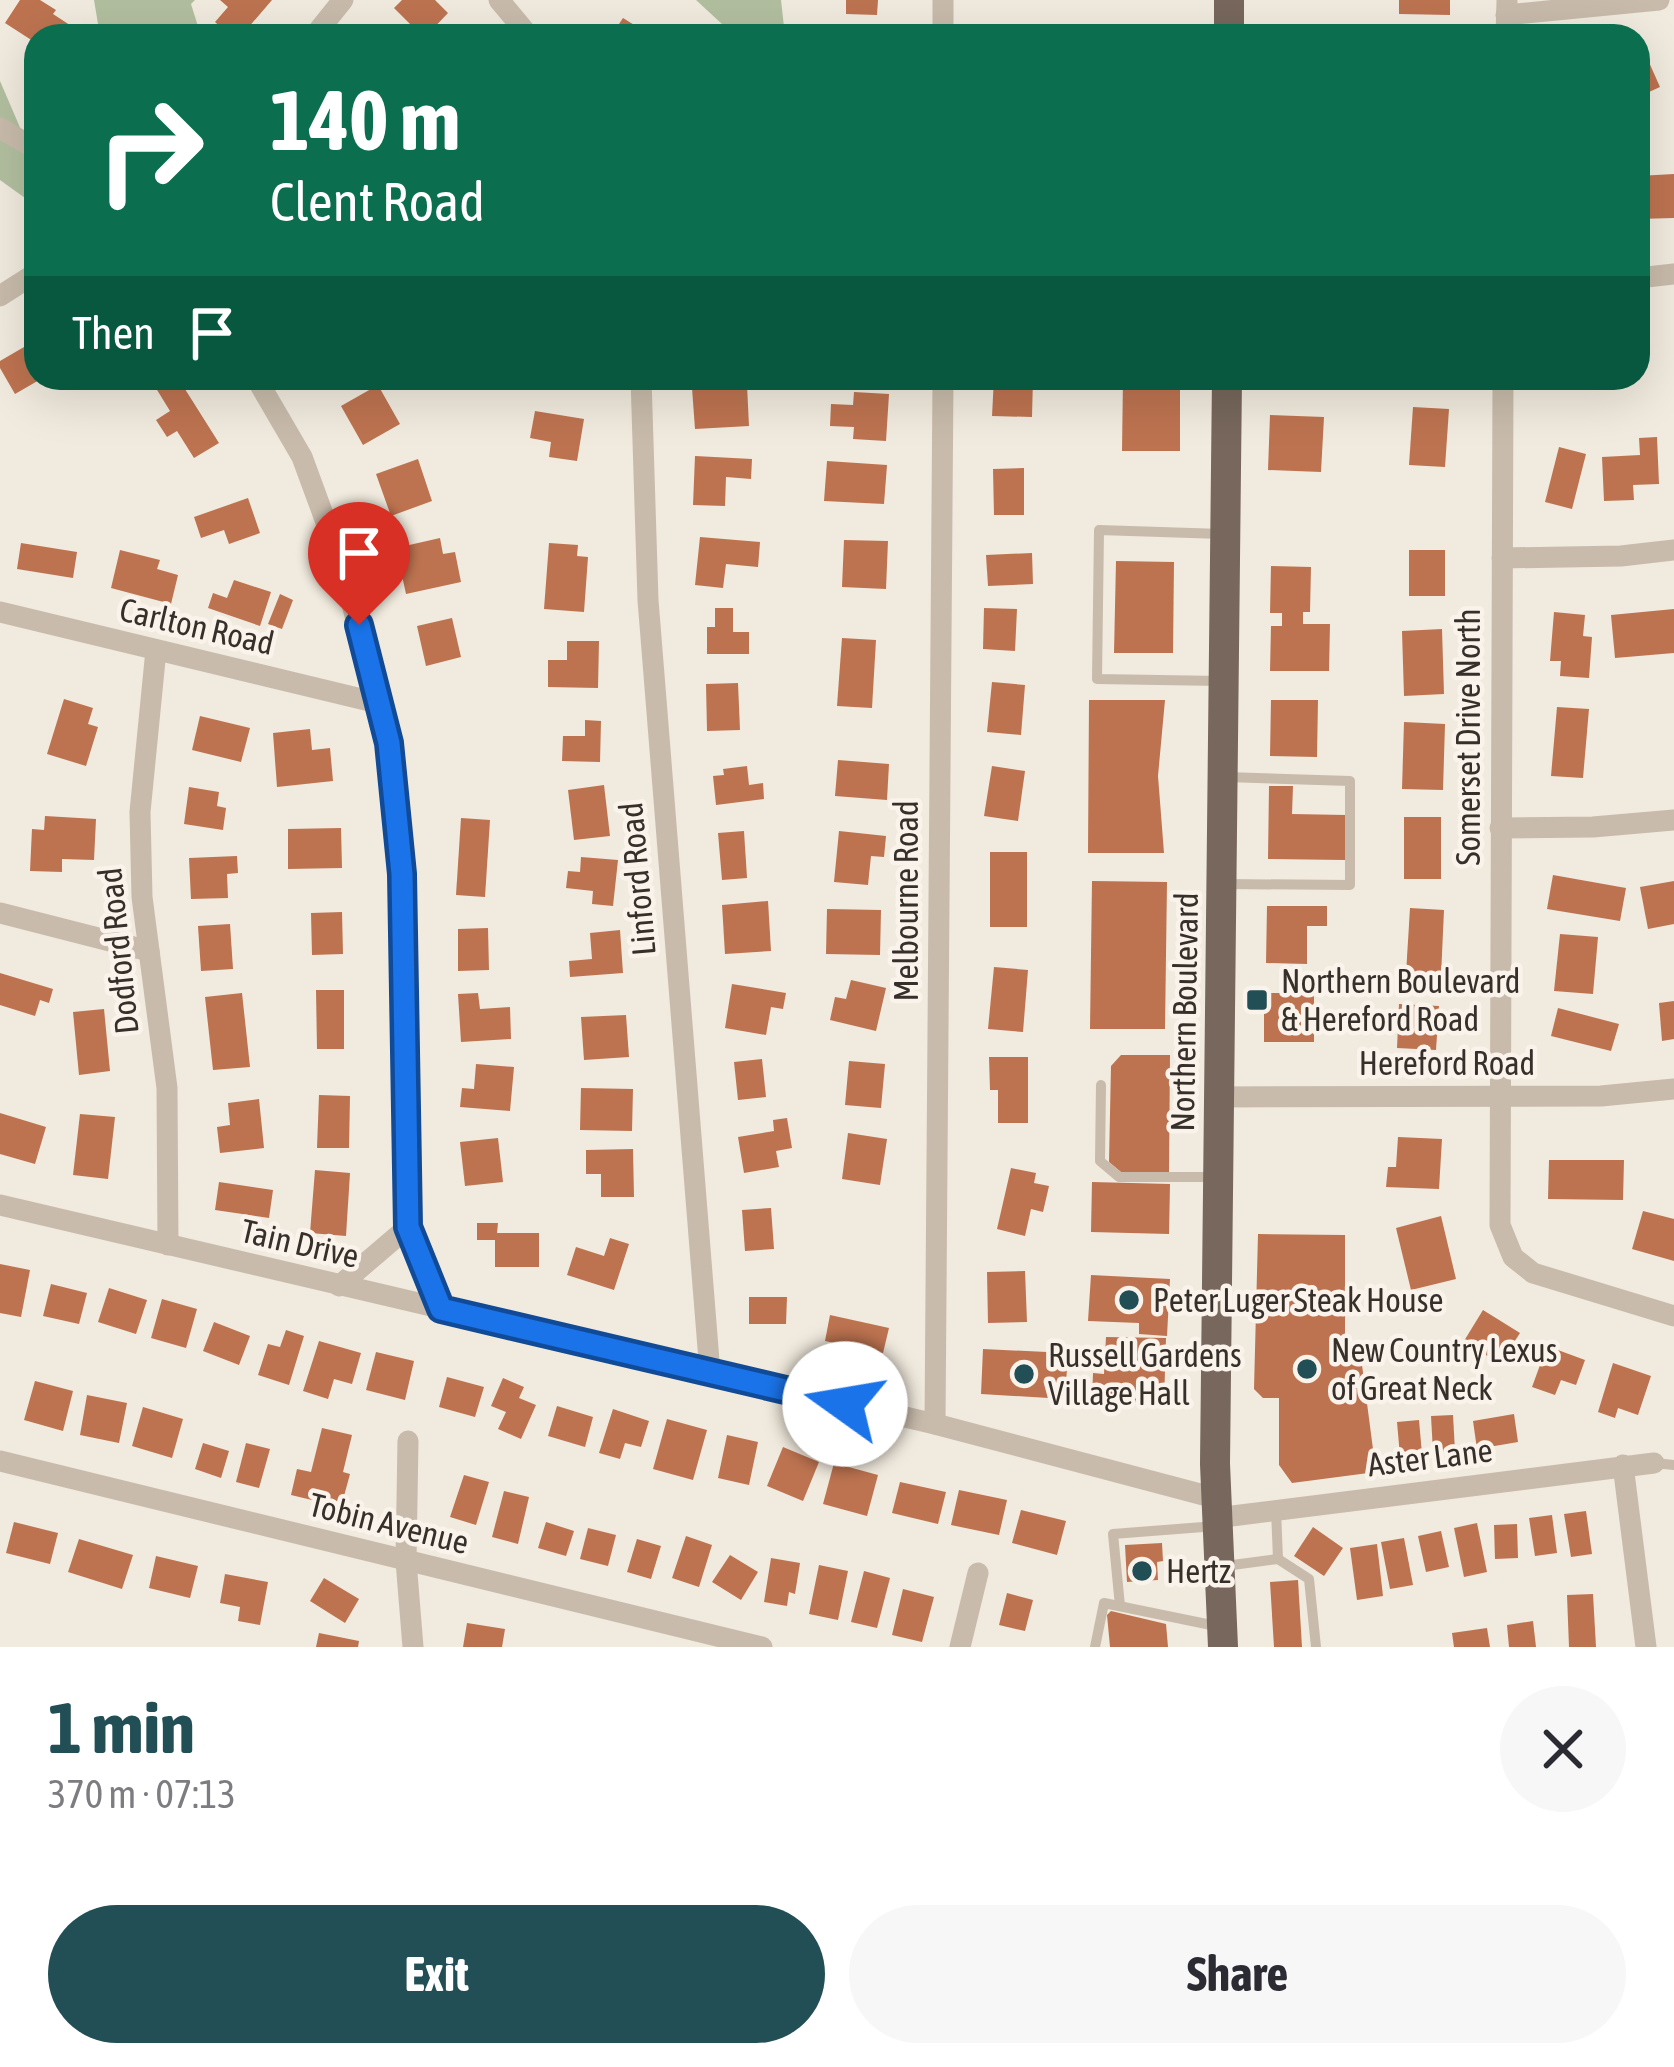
<!DOCTYPE html>
<html lang="en">
<head>
<meta charset="utf-8">
<style>
  body { margin:0; font-family:"Asap Condensed",sans-serif; background:#f7f7f7; color:#2b2b33; height:100vh; display:flex; flex-direction:column; font-size:45px; white-space:nowrap }
  * { box-sizing:border-box; margin:0 }
  p { font-size:39px; color:#7c7c81 }
  .icon { flex:none; width:66px; height:66px; fill:none; stroke:currentColor; stroke-width:2; stroke-linecap:round; stroke-linejoin:round }
  .map { position:relative; height:1647px; overflow:hidden }
  .sheet { display:flex; flex-direction:column; background:#fff; flex:1 }
  .sheet>* { flex:none }
  .hud { position:absolute; left:24px; top:24px; width:1626px; height:366px; border-radius:36px; box-shadow:0 12px 48px #0002; background:#0b6e4f; color:#fff; overflow:hidden }
  .pin { position:absolute; display:grid; place-items:center; width:102px; height:102px; color:#fff; margin:-123px -51px; border-radius:50% 50% 50% 0; rotate:-45deg; box-shadow:0 0 12px #0007 }
  .pin .icon { rotate:45deg }
  .me { position:absolute; width:132px; margin:-66px; rotate:283deg; stroke-linejoin:round; filter:drop-shadow(0 0 9px #0008) }
  .turn { display:flex; align-items:center; gap:42px; height:252px; padding:0 48px; font-size:54px }
  .turn .icon { width:156px; height:156px; stroke-width:2.5 }
  .turn b { display:block; font-size:84px; line-height:102px }
  .then { display:flex; align-items:center; height:114px; padding:0 48px; background:#0003; gap:24px; font-size:45px }
  .round { display:grid; place-items:center; flex:none; width:126px; height:126px; border-radius:63px; background:#f7f7f7 }
  .head { display:flex; align-items:center; justify-content:space-between; height:204px; padding:0 48px }
  h1 { font-size:72px; font-weight:700; line-height:90px; color:#224e55 }
  .button { display:flex; gap:24px; margin-top:auto; padding:24px 48px }
  .button a { flex:1; height:138px; border-radius:72px; background:#224e55; color:#fff; font-size:48px; font-weight:700; line-height:138px; text-align:center }
  .button a+a { background:#f7f7f7; color:#2b2b33 }
  .map>svg:first-child { display:block }
  .green { fill:#b2bf9f }
  .building { fill:#bd7350 }
  .lines { fill:none; stroke-linecap:round; stroke-linejoin:round }
  .lane { stroke:#c8bbab; stroke-width:10 }
  .street { stroke:#c8bbab; stroke-width:21 }
  .primary { stroke:#77675c; stroke-width:30 }
  .route-casing { stroke:#114b97; stroke-width:30 }
  .route { stroke:#1a73e8; stroke-width:21 }
  .poi-dot { fill:#224e55; stroke:#f9f3eb; stroke-width:4.5 }
  .labels { text-anchor:middle; dominant-baseline:central; stroke-width:9; stroke-linejoin:round; paint-order:stroke }
  .street-label { font-size:33px; fill:#372f2a; stroke:#f9f3eb }
  .poi-label { font-size:33px; fill:#372f2a; stroke:#f9f3eb; text-anchor:start }
</style>
</head>
<body>
<div class="map">
<svg width="1674" height="1647" viewBox="0 0 1674 1647">
  <rect width="100%" height="100%" fill="#f1eade"/>
  <g class="green">
    <path d="M94 0H195L191 4 201 36H100Z"/>
    <path d="M696 0H781L785 36H735Z"/>
    <path d="M0 81 31 153 25 198 0 180Z"/>
  </g>
  <g class="building">
    <path d="M20 0H40L56 10 53 14 82 33 80 36H36V43L5 23Z"/>
    <path d="M220 0H272L241 36H231L215 22 228 7Z"/>
    <path d="M402 0H435L448 13 426 36H399L410 24 394 8Z"/>
    <path d="M846 0H878L877 15 846 14Z"/>
    <path d="M1399 0H1450V15L1399 14Z"/>
    <path d="M623 18 652 36H611Z"/>
    <path d="M1644 51 1660 87 1638 97V54Z"/>
    <path d="M1674 174V218L1638 219V176Z"/>
    <path d="M36 340V378H61L45 387 41 379 15 394 0 368V361Z"/>
    <path d="M165 378H178L219 443 194 458 177 431 167 437 156 420 170 411 154 385Z"/>
    <path d="M994 378H1033L1032 417 992 416Z"/>
    <path d="M1123 378H1180V451H1122Z"/>
    <path d="M1270 378H1352V390L1270 387Z"/>
    <path d="M378 385 400 424 363 445 341 406Z"/>
    <path d="M747 385 749 426 695 429 692 388Z"/>
    <path d="M854 392 889 394 886 441 853 439 854 427 830 426 831 404 853 405Z"/>
    <path d="M1413 407 1449 409 1445 467 1409 465Z"/>
    <path d="M535 411 584 419 577 461 549 457 551 442 530 438Z"/>
    <path d="M1270 415 1324 417 1321 472 1268 470Z"/>
    <path d="M1657 437 1659 484 1633 485 1634 500 1604 501 1602 457 1640 455 1639 438Z"/>
    <path d="M1559 447 1586 454 1572 509 1545 502Z"/>
    <path d="M695 456 752 459 751 479 726 477 725 506 693 505Z"/>
    <path d="M418 459 432 501 391 516 376 474Z"/>
    <path d="M827 461 887 465 884 504 824 501Z"/>
    <path d="M1024 468V515H994L993 469Z"/>
    <path d="M248 498 260 533 229 544 224 530 201 538 194 517Z"/>
    <path d="M700 537 760 542 758 567 726 564 723 588 695 585Z"/>
    <path d="M440 538 443 554 455 552 461 582 406 594 396 548Z"/>
    <path d="M844 540 888 541 886 589 842 587Z"/>
    <path d="M21 543 77 552 73 578 17 569Z"/>
    <path d="M549 543 578 545 577 556 588 557 584 612 544 609Z"/>
    <path d="M120 550 160 560 157 569 178 575 171 604 111 588Z"/>
    <rect x="1409" y="550" width="36" height="46"/>
    <path d="M1032 553 1033 584 988 586 986 555Z"/>
    <path d="M1116 561 1174 562 1173 653H1114Z"/>
    <path d="M1271 566 1311 567 1310 612H1303V624H1330L1329 671H1270L1271 626H1282V613H1270Z"/>
    <path d="M234 580 271 592 260 626 208 608 213 593 227 598Z"/>
    <path d="M280 594 293 600 282 629 268 624Z"/>
    <path d="M715 608H733V632H749V654H707V627H715Z"/>
    <path d="M984 608 1017 609 1015 651 983 649Z"/>
    <path d="M1674 609V653L1615 658 1611 615Z"/>
    <path d="M1554 612 1585 615 1583 636 1592 637 1589 678 1560 676 1561 661H1550Z"/>
    <path d="M452 618 461 657 426 666 417 626Z"/>
    <path d="M1442 629 1444 694 1404 696 1402 631Z"/>
    <path d="M842 638 876 640 872 708 837 706Z"/>
    <path d="M567 641H599L598 688 548 687V660H567Z"/>
    <path d="M992 682 1025 685 1021 735 987 732Z"/>
    <path d="M738 683 740 730 707 731 706 684Z"/>
    <path d="M64 699 93 708 88 724 98 727 86 766 47 754Z"/>
    <path d="M1089 700H1165L1158 776 1164 853H1088Z"/>
    <path d="M1271 700H1318L1317 757 1270 756Z"/>
    <path d="M1557 707 1589 709 1583 778 1551 776Z"/>
    <path d="M200 716 250 728 241 762 192 750Z"/>
    <path d="M585 720 601 721 600 762 562 761 563 736H585Z"/>
    <path d="M1404 722 1445 724 1443 790 1402 789Z"/>
    <path d="M310 729 312 750 330 748 333 781 277 787 273 733Z"/>
    <path d="M838 760 889 764 887 800 835 796Z"/>
    <path d="M747 766 749 785 763 783 764 799 716 805 713 776 724 775 723 769Z"/>
    <path d="M992 766 1025 771 1018 821 984 816Z"/>
    <path d="M604 785 610 836 574 840 568 790Z"/>
    <path d="M1269 786H1293L1292 814 1346 815 1345 860 1268 859Z"/>
    <path d="M189 787 219 792 217 806 226 808 223 830 184 824Z"/>
    <path d="M45 816 96 819 94 860 62 859V872L30 871 32 829 44 830Z"/>
    <rect x="1404" y="817" width="37" height="62"/>
    <path d="M461 818 490 820 485 897 456 895Z"/>
    <path d="M341 828 342 868 288 869V829Z"/>
    <path d="M744 831 747 878 722 880 718 833Z"/>
    <path d="M839 831 886 836 884 857 871 856 868 885 834 882Z"/>
    <rect x="990" y="852" width="37" height="75"/>
    <path d="M237 856 238 873 227 874 228 898 191 899 189 858Z"/>
    <path d="M581 857 618 860 613 906 592 904 593 891 566 888 568 871 580 872Z"/>
    <path d="M1553 875 1626 888 1620 921 1547 909Z"/>
    <path d="M1092 881 1167 882 1165 1029H1090Z"/>
    <path d="M1674 881V924L1648 929 1640 887Z"/>
    <path d="M768 901 771 951 725 954 722 905Z"/>
    <path d="M1267 906H1327V926H1307V964L1266 963Z"/>
    <path d="M1410 908 1444 910 1441 976 1406 974Z"/>
    <path d="M827 909 881 910 880 955 826 954Z"/>
    <path d="M342 912 343 954 312 955 311 913Z"/>
    <path d="M230 924 233 969 201 971 198 926Z"/>
    <path d="M488 928 489 970 458 971V929Z"/>
    <path d="M620 930 623 973 570 977 569 961 592 959 590 933Z"/>
    <path d="M1560 934 1598 937 1593 994 1554 991Z"/>
    <path d="M994 967 1028 970 1023 1032 988 1029Z"/>
    <path d="M0 973 53 989 49 1003 40 1000 35 1016 0 1005Z"/>
    <path d="M851 980 886 988 876 1031 830 1020 835 997 846 999Z"/>
    <path d="M732 984 786 993 783 1009 771 1007 766 1035 725 1028Z"/>
    <path d="M316 990H344V1049H317Z"/>
    <path d="M242 993 250 1067 213 1070 205 997Z"/>
    <path d="M478 993 480 1009 510 1007 511 1039 461 1042 458 994Z"/>
    <rect x="1264" y="993" width="50" height="49"/>
    <path d="M1674 1001V1039L1662 1041 1659 1003Z"/>
    <path d="M1399 1004 1439 1006 1436 1050 1397 1048Z"/>
    <path d="M1558 1008 1619 1024 1611 1051 1551 1036Z"/>
    <path d="M104 1009 110 1071 79 1075 73 1012Z"/>
    <path d="M626 1015 629 1057 584 1060 581 1017Z"/>
    <path d="M1121 1055H1170L1169 1172H1121L1109 1162 1111 1066Z"/>
    <path d="M989 1057H1028V1123H998V1090H990Z"/>
    <path d="M762 1059 766 1097 738 1100 734 1062Z"/>
    <path d="M849 1061 885 1064 881 1108 845 1105Z"/>
    <path d="M476 1064 514 1067 510 1111 460 1107 462 1088 474 1089Z"/>
    <path d="M581 1088 633 1089 632 1131 580 1130Z"/>
    <path d="M319 1095 350 1096 349 1148H317Z"/>
    <path d="M259 1099 264 1148 220 1153 217 1127 230 1125 228 1103Z"/>
    <path d="M0 1113 46 1127 35 1164 0 1154Z"/>
    <path d="M80 1114 115 1117 108 1179 73 1175Z"/>
    <path d="M787 1118 792 1148 776 1151 779 1167 744 1173 738 1137 774 1131 773 1120Z"/>
    <path d="M848 1133 887 1139 880 1185 842 1179Z"/>
    <path d="M1398 1137 1442 1139 1439 1189 1386 1187 1388 1167H1396Z"/>
    <path d="M498 1138 503 1182 465 1186 460 1142Z"/>
    <path d="M633 1149 634 1197H601V1174H586V1150Z"/>
    <path d="M1549 1160H1624L1623 1200 1548 1199Z"/>
    <path d="M1011 1168 1036 1173 1034 1183 1049 1186 1043 1212 1031 1209 1025 1236 997 1229Z"/>
    <path d="M315 1170 350 1173 346 1236 310 1233Z"/>
    <path d="M219 1182 273 1190 269 1218 215 1210Z"/>
    <path d="M1092 1182 1170 1184 1169 1234 1091 1232Z"/>
    <path d="M771 1208 774 1249 745 1251 742 1210Z"/>
    <path d="M1643 1211 1674 1219V1261L1632 1249Z"/>
    <path d="M1441 1216 1456 1279 1411 1290 1396 1228Z"/>
    <path d="M477 1223H498L497 1233H539V1267H495V1240H477Z"/>
    <path d="M1258 1234 1345 1235V1359L1362 1365 1376 1472 1292 1483 1279 1465V1398H1263L1254 1389Z"/>
    <path d="M610 1238 629 1244 614 1290 567 1275 576 1247 604 1256Z"/>
    <path d="M0 1264 30 1270 21 1317 0 1313Z"/>
    <path d="M1025 1271 1027 1322 988 1323 987 1272Z"/>
    <path d="M1091 1275 1170 1279 1167 1336 1139 1334V1323L1088 1321Z"/>
    <path d="M51 1284 87 1293 79 1324 43 1316Z"/>
    <path d="M109 1288 147 1300 136 1334 98 1322Z"/>
    <path d="M749 1297H787L786 1324H749Z"/>
    <path d="M162 1299 197 1309 186 1348 151 1338Z"/>
    <path d="M1483 1310 1520 1333 1500 1364 1464 1341Z"/>
    <path d="M830 1315 889 1328 883 1353 825 1341Z"/>
    <path d="M214 1322 250 1336 239 1365 203 1351Z"/>
    <path d="M286 1330 304 1336 289 1385 258 1375 268 1344 280 1347Z"/>
    <path d="M1106 1337 1166 1338 1164 1403 1092 1401 1093 1373 1104 1374Z"/>
    <path d="M319 1341 361 1353 352 1384 334 1379 328 1399 303 1391Z"/>
    <path d="M1547 1346 1585 1360 1576 1385 1561 1380 1555 1395 1532 1387Z"/>
    <path d="M983 1349 1068 1353 1065 1399 981 1394Z"/>
    <path d="M376 1352 414 1361 405 1400 366 1390Z"/>
    <path d="M1613 1363 1651 1376 1638 1415 1618 1408 1615 1418 1598 1412Z"/>
    <path d="M447 1377 484 1387 475 1417 439 1407Z"/>
    <path d="M503 1378 524 1387 519 1398 536 1405 521 1439 498 1429 506 1412 491 1406Z"/>
    <path d="M35 1381 73 1391 63 1431 24 1420Z"/>
    <path d="M87 1395 127 1403 119 1443 80 1435Z"/>
    <path d="M557 1406 593 1417 585 1447 548 1436Z"/>
    <path d="M143 1407 183 1419 172 1458 132 1446Z"/>
    <path d="M613 1409 649 1421 641 1447 625 1443 620 1459 599 1453Z"/>
    <path d="M1514 1414 1518 1442 1477 1449 1473 1421Z"/>
    <path d="M1453 1415 1455 1451 1433 1452 1431 1416Z"/>
    <path d="M667 1419 707 1430 693 1480 653 1469Z"/>
    <path d="M1419 1420 1422 1454 1400 1456 1397 1422Z"/>
    <path d="M322 1428 352 1435 343 1472 350 1474 341 1507 291 1495 297 1469 311 1472Z"/>
    <path d="M727 1435 758 1442 749 1485 718 1478Z"/>
    <path d="M203 1443 229 1451 221 1478 195 1469Z"/>
    <path d="M246 1443 270 1449 259 1488 236 1482Z"/>
    <path d="M783 1447 819 1462 803 1501 767 1486Z"/>
    <path d="M834 1463 878 1475 867 1516 823 1504Z"/>
    <path d="M464 1475 489 1482 476 1525 450 1517Z"/>
    <path d="M900 1482 946 1492 938 1524 892 1513Z"/>
    <path d="M959 1490 1007 1500 999 1535 951 1525Z"/>
    <path d="M504 1491 529 1497 518 1544 492 1537Z"/>
    <path d="M1021 1510 1066 1521 1057 1555 1012 1543Z"/>
    <path d="M1586 1511 1592 1554 1571 1557 1564 1514Z"/>
    <path d="M1552 1515 1557 1553 1535 1556 1529 1518Z"/>
    <path d="M14 1522 58 1533 50 1564 6 1553Z"/>
    <path d="M546 1522 574 1531 566 1556 538 1548Z"/>
    <path d="M1477 1523 1487 1572 1464 1577 1454 1528Z"/>
    <path d="M1517 1524 1518 1558 1495 1559 1494 1525Z"/>
    <path d="M1313 1527 1343 1548 1324 1576 1294 1556Z"/>
    <path d="M588 1528 616 1535 608 1566 580 1559Z"/>
    <path d="M1441 1531 1449 1567 1426 1572 1418 1536Z"/>
    <path d="M686 1536 712 1545 699 1587 672 1578Z"/>
    <path d="M1404 1538 1413 1585 1390 1589 1381 1542Z"/>
    <path d="M79 1539 133 1555 122 1589 68 1572Z"/>
    <path d="M637 1539 661 1546 651 1579 627 1572Z"/>
    <path d="M1162 1543 1163 1561 1157 1562 1158 1580 1127 1582 1125 1545Z"/>
    <path d="M1377 1544 1383 1596 1357 1600 1350 1548Z"/>
    <path d="M730 1555 758 1572 741 1600 712 1582Z"/>
    <path d="M156 1556 198 1566 190 1598 149 1588Z"/>
    <path d="M771 1558 800 1563 795 1594 789 1592 787 1606 764 1602Z"/>
    <path d="M819 1565 848 1571 838 1620 809 1614Z"/>
    <path d="M864 1571 890 1578 877 1628 851 1622Z"/>
    <path d="M225 1574 268 1582 260 1625 238 1621 240 1607 220 1603Z"/>
    <path d="M324 1578 359 1599 345 1623 310 1601Z"/>
    <path d="M1298 1580 1302 1647H1274L1270 1582Z"/>
    <path d="M903 1589 934 1597 922 1642 892 1635Z"/>
    <path d="M1007 1593 1033 1600 1025 1631 999 1625Z"/>
    <path d="M1593 1594 1596 1647H1569L1567 1595Z"/>
    <path d="M1111 1611 1166 1624 1168 1647H1110L1107 1615Z"/>
    <path d="M1533 1621 1536 1647H1509L1507 1625Z"/>
    <path d="M467 1623 505 1629 502 1647H463Z"/>
    <path d="M1487 1628 1490 1647H1454L1452 1633Z"/>
    <path d="M319 1633 359 1641 358 1647H316Z"/>
  </g>
  <g class="lines">
    <g class="lane">
      <path d="M1221 681 1097 679 1099 530 1222 534"/>
      <path d="M1225 884 1350 885V781L1226 777"/>
      <path d="M1101 1085 1100 1161 1119 1177H1215"/>
      <path d="M1654 1463 1674 1465"/>
      <path d="M1276 1510 1278 1559"/>
      <path d="M1225 1566 1278 1559 1309 1579 1316 1647"/>
      <path d="M1120 1606 1113 1534 1216 1526"/>
      <path d="M1095 1647 1104 1603 1221 1627"/>
    </g>
    <g class="street">
      <path d="M499 0 529 36"/>
      <path d="M1506 15 1659 0"/>
      <path d="M314 36 343 0"/>
      <path d="M943 36V0"/>
      <path d="M1506 36 1507 1"/>
      <path d="M0 128 36 149"/>
      <path d="M1638 278 1674 274"/>
      <path d="M0 296 36 273"/>
      <path d="M256 378 302 457 341 563 389 743 402 874 408 1227 441 1309"/>
      <path d="M641 378 648 600 710 1373"/>
      <path d="M1503 378 1500 1225 1513 1257 1533 1273 1674 1316"/>
      <path d="M1502 558 1621 556 1674 550"/>
      <path d="M0 612 378 703"/>
      <path d="M156 650 140 812 142 897 167 1088 168 1245"/>
      <path d="M1500 828 1593 827 1674 820"/>
      <path d="M0 913 149 951"/>
      <path d="M1219 1097 1601 1096 1674 1089"/>
      <path d="M0 1205 935 1424 1215 1498"/>
      <path d="M339 1286 408 1227"/>
      <path d="M935 1424 943 378"/>
      <path d="M408 1441 406 1561 413 1647"/>
      <path d="M0 1461 762 1647"/>
      <path d="M1623 1465 1646 1647"/>
      <path d="M1216 1518 1654 1463"/>
      <path d="M960 1647 978 1573"/>
    </g>
    <g class="primary">
      <path d="M1229 36V0"/>
      <path d="M1223 1647 1215 1464 1227 378"/>
    </g>
  </g>
  <g class="lines">
    <g class="route-casing">
      <path id="route" d="M359 625 389 743 402 874 408 1227 441 1309 845 1404"/>
    </g>
    <use href="#route" class="route"/>
  </g>
  <g class="poi-dot">
    <rect x="1245" y="988" width="24" height="24" rx="6"/>
    <circle cx="1129" cy="1300" r="12"/>
    <circle cx="1307" cy="1369" r="12"/>
    <circle cx="1024" cy="1374" r="12"/>
    <circle cx="1142" cy="1571" r="12"/>
  </g>
  <g class="labels">
    <g class="street-label">
      <text transform="translate(197 626) rotate(13)">Carlton Road</text>
      <text transform="translate(1468 737) rotate(-90)">Somerset Drive North</text>
      <text transform="translate(637 879) rotate(-95)">Linford Road</text>
      <text transform="translate(906 901) rotate(-90)">Melbourne Road</text>
      <text transform="translate(118 951) rotate(-96)">Dodford Road</text>
      <text transform="translate(1184 1012) rotate(-89)">Northern Boulevard</text>
      <text x="1447" y="1063">Hereford Road</text>
      <text transform="translate(300 1243) rotate(13)">Tain Drive</text>
      <text transform="translate(1430 1457) rotate(-7)">Aster Lane</text>
      <text transform="translate(389 1523) rotate(14)">Tobin Avenue</text>
    </g>
    <g class="poi-label">
      <text x="1281" y="981">Northern Boulevard<tspan x="1281" dy="38">&amp; Hereford Road</tspan></text>
      <text x="1153" y="1300">Peter Luger Steak House</text>
      <text x="1331" y="1350">New Country Lexus<tspan x="1331" dy="38">of Great Neck</tspan></text>
      <text x="1048" y="1355">Russell Gardens<tspan x="1048" dy="38">Village Hall</tspan></text>
      <text x="1166" y="1571">Hertz</text>
    </g>
  </g>
</svg>
<div class="pin" style="left:359px;top:625px;background:#d93025"><svg class="icon" aria-label="arrive" viewBox="0 0 24 24"><path d="M6 21V4h12l-3 4 3 4H6"/></svg></div>
<svg class="me" style="left:845px;top:1404px" viewBox="-20 -20 40 40"><circle r="19" fill="#fff"/><path d="M0-13L10 11 0 6-10 11z" fill="#1a73e8"/></svg>
<div class="hud">
<div class="turn"><svg class="icon" aria-label="right" viewBox="0 0 24 24"><path d="M7 20v-9h11M14 6l5 5-5 5"/></svg><div><b>140 m</b>Clent Road</div></div>
<div class="then">Then<svg class="icon" aria-label="arrive" viewBox="0 0 24 24"><path d="M6 21V4h12l-3 4 3 4H6"/></svg></div>
</div>
</div>
<section class="sheet">
<div class="head"><div><h1>1 min</h1><p>370 m · 07:13</p></div><a class="round"><svg class="icon" aria-label="close" viewBox="0 0 24 24"><path d="M6 6l12 12M18 6L6 18"/></svg></a></div>
<div class="button"><a>Exit</a><a>Share</a></div>
</section>
</body>
</html>
